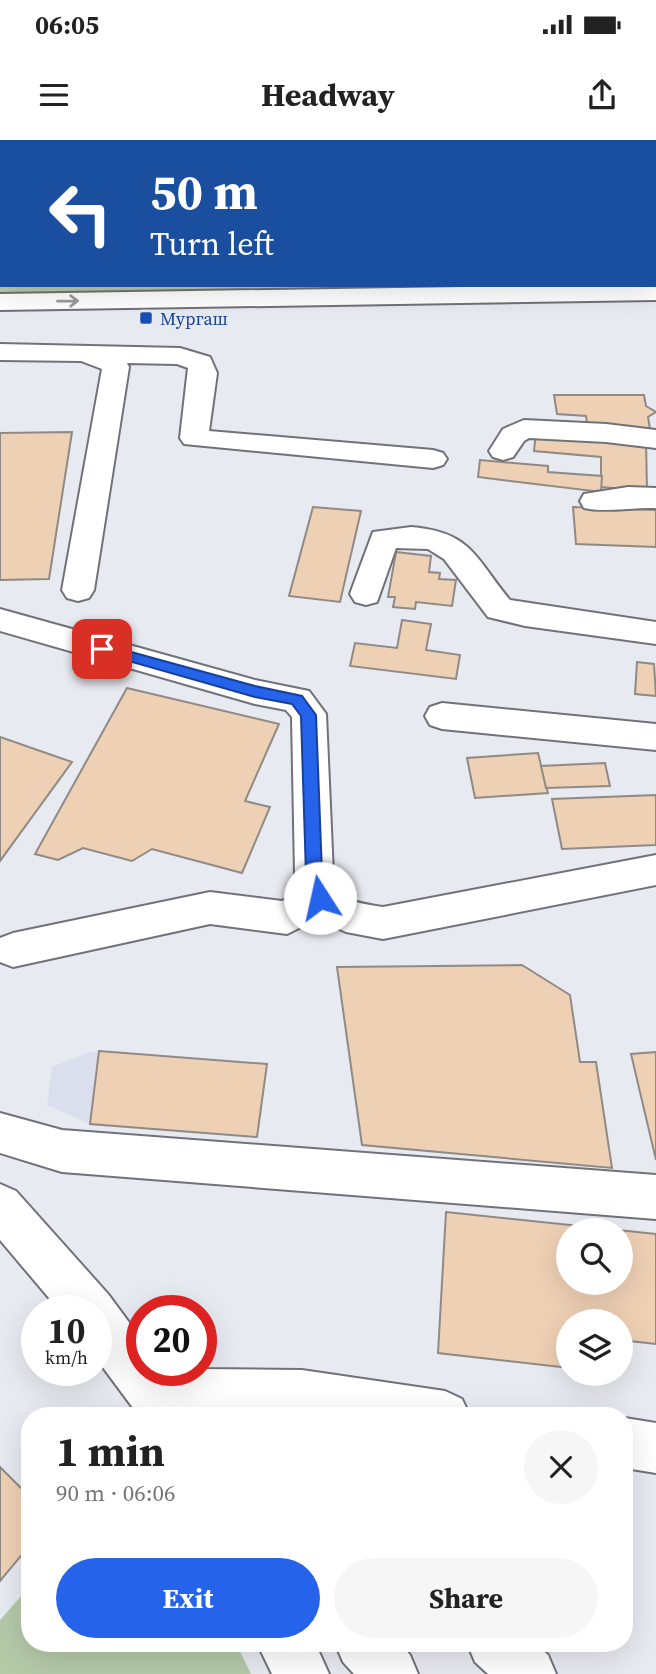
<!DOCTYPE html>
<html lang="en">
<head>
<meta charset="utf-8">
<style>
  body { margin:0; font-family:"Source Serif 4",serif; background:#f6f6f6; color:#222; height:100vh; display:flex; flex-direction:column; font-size:26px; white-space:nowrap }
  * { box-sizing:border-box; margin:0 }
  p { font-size:23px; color:#767676 }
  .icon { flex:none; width:38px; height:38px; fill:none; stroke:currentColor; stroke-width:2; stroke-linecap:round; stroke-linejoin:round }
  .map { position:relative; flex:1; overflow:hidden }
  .drawer { position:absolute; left:21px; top:1267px; width:612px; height:245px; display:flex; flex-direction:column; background:#fff; border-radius:28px; box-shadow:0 7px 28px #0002 }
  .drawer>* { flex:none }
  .hud { position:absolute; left:0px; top:0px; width:656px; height:147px; box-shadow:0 7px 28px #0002; background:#1a4fa0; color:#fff; overflow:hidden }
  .fabs { position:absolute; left:556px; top:1078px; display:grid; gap:14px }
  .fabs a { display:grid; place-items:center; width:77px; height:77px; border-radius:50%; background:#fff; box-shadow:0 7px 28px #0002; font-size:35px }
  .speed { position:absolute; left:21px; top:1155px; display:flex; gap:14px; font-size:35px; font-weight:700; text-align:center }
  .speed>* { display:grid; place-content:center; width:91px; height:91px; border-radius:50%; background:#fff; box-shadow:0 7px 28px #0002; line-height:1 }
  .speed small { font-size:18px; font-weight:400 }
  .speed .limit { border:10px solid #d22; background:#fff; color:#111 }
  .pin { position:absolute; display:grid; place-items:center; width:60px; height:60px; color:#fff; margin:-30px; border-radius:14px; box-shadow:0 4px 10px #0006 }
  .me { position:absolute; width:77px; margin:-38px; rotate:350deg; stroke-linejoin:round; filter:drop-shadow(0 0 5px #0008) }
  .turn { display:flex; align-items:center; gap:24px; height:147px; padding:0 35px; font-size:32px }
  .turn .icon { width:91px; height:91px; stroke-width:2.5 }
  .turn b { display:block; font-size:49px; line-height:60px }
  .round { display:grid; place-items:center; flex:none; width:74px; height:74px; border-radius:37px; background:#f6f6f6 }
  .head { display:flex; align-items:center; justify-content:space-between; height:119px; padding:0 35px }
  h1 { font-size:42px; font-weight:700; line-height:52px }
  .cta { display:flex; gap:14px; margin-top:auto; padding:14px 35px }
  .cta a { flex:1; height:80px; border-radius:42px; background:#2563eb; color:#fff; font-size:28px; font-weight:700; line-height:80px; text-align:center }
  .cta a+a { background:#f6f6f6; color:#222 }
  .status { display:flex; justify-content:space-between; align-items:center; height:49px; padding:0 35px; background:#fff; direction:ltr }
  .status svg { height:19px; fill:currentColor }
  header { display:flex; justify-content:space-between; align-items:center; height:91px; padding:0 35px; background:#fff; font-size:32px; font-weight:700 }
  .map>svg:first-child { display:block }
  .built { fill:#dbdeec }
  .green { fill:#b5c9a9 }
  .building { fill:#eed0b4; stroke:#8f8a85; stroke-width:2; fill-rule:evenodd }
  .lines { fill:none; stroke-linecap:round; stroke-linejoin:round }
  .minor-casing { stroke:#717279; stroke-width:4 }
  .minor { fill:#fff; fill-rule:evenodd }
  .oneway { stroke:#9a9b9c }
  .route { fill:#2563eb; stroke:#184099; stroke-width:2 }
  .transit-dot { fill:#1a4fb4; stroke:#e8eaf1; stroke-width:2.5 }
  .labels { text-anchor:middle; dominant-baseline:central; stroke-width:5; stroke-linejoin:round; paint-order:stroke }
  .far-transit-label { font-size:18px; fill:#164399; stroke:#e8eaf1; text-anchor:start }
</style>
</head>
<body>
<div class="status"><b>06:05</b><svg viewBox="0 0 49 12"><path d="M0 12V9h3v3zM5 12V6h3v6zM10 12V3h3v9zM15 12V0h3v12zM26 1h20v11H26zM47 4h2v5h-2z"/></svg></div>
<header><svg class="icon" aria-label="menu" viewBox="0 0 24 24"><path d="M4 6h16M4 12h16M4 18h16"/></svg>Headway<svg class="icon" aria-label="share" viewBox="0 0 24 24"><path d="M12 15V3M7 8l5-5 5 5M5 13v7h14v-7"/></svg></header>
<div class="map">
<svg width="656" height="1534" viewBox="0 0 656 1534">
  <rect width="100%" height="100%" fill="#e8eaf1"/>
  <path class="built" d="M99 911 90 984 47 965 52 927 87 913Z"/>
  <g class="green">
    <path d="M0 132 2 145H638L0 162Z"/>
    <path d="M30 1446V1503H236L251 1534H0V1480Z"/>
  </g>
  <g class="building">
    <path d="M502 0H565V2H498Z"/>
    <path d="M583 0H649L650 2H584Z"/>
    <path d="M554 255H644L646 266 656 272 648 277 650 289 587 283 586 276 557 274Z"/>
    <path d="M72 292 49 439 0 440V293Z"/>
    <path d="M536 292 646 301 647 351 601 347V317L534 311Z"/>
    <path d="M480 320 548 326V332L602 336 601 352 478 337Z"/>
    <path d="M313 367 361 371 340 462 289 456Z"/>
    <path d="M573 367 656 370V407L576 404Z"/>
    <path d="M396 412 431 416 429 432 440 433 439 439 456 440 452 466 416 462 415 469 393 467 395 457H388Z"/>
    <path d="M402 480 431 484 426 510 460 515 456 539 350 526 355 503 397 508Z"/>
    <path d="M637 522 654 524 656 556 635 554Z"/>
    <path d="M127 548 279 584 245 661 270 667 242 733 152 709 132 721 83 708 58 720 35 714Z"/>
    <path d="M0 597 72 622 0 721Z"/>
    <path d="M538 613 548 653 475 658 467 618Z"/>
    <path d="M605 623 610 646 546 648 541 626Z"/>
    <path d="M656 655V705L562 709 552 659Z"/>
    <path d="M522 825 570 855 580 922H596L612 1028 362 1005 337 827Z"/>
    <path d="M99 911 267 924 257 997 90 984Z"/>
    <path d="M656 912V1020L631 914Z"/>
    <path d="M446 1072 656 1094V1204L621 1200V1181H569V1228L438 1213ZM569 1090H621V1143H569Z"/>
    <path d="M0 1327 30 1357V1405L0 1441Z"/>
  </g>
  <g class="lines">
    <g class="minor-casing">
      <g id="minor">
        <path d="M364 0H386L387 2H365Z"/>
        <path d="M442 0H465L441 2Z"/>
        <rect x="0" y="125" width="2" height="14"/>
        <path d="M656 144V160L0 170V154Z"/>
        <path d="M0 204 180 208 210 217 217 233 209 291 433 310 443 313 447 319 443 325 433 328 184 304 180 298 188 228 177 224 127 223 129 227 94 450 89 458 78 461 67 458 62 450 102 229 81 221 0 220Z"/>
        <path d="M524 280 606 284 656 290V308L606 302 529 298 524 301 513 317 503 320 493 317 489 311 503 289Z"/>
        <path d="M628 347 656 348V368C634 367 604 373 584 368L580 361 584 354Z"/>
        <path d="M411 387C472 392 475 418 510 460L656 482V504L525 486 488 477 444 419 428 409 396 408 377 462 366 465 355 462 350 454 373 392Z"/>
        <path d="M0 469 255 540 309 551 326 574 333 734C342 764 355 762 383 767L656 715V745L383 799 346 792 317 779 287 794 210 784 13 827 0 822V798L13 793 210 752 282 761 300 751 295 734 292 577 286 570 255 564 0 491Z"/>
        <path d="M442 563 656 584V610L442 589 430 585 425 576 430 567Z"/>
        <path d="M0 973 62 990 656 1035V1079L62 1032 0 1013Z"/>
        <path d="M0 1044 16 1051 108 1154 142 1200V1230H201V1225L206 1229 302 1230 445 1251 462 1259 470 1276H139L96 1218V1171H60L0 1100Z"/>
        <path d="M625 1278 656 1283V1333L625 1328Z"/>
        <path d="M257 1503H315L329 1534H272Z"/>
        <path d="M335 1503H400L410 1515 418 1534H354L343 1522Z"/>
        <path d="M467 1503H535L548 1515 556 1534H488L475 1522Z"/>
      </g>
    </g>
    <use href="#minor" class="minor"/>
  </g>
  <defs><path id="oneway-shaft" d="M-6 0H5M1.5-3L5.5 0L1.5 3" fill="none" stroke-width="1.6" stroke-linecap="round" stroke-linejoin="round" transform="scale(1.75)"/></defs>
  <use class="oneway" href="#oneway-shaft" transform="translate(68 161) rotate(-1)"/>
  <path class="route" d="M102 504 255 546 302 556 316 575 322 734 327 758 325 762H314L306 734 301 576 292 564 255 557 97 512 95 509Z"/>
  <rect class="transit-dot" x="139" y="171" width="14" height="14" rx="3.5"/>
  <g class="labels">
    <g class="far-transit-label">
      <text x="160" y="178">Мургаш</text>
    </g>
  </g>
</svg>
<div class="fabs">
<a><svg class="icon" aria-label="search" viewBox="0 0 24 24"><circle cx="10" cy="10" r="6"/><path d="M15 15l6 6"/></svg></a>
<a><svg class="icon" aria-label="layers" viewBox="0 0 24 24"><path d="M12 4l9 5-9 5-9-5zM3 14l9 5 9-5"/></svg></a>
</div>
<div class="speed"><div>10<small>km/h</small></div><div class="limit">20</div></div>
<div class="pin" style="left:102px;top:509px;background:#d93025"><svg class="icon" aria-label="arrive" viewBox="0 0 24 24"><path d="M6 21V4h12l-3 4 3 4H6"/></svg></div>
<svg class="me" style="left:320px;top:758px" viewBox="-20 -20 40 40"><circle r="19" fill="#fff"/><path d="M0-13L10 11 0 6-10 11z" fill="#2563eb"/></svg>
<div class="hud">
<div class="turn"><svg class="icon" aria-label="left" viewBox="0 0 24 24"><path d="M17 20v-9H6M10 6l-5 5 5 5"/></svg><div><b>50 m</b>Turn left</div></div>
</div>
<section class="drawer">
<div class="head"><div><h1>1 min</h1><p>90 m · 06:06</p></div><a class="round"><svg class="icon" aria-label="close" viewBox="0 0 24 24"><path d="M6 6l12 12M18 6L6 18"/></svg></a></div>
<div class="cta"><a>Exit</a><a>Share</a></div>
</section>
</div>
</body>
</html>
